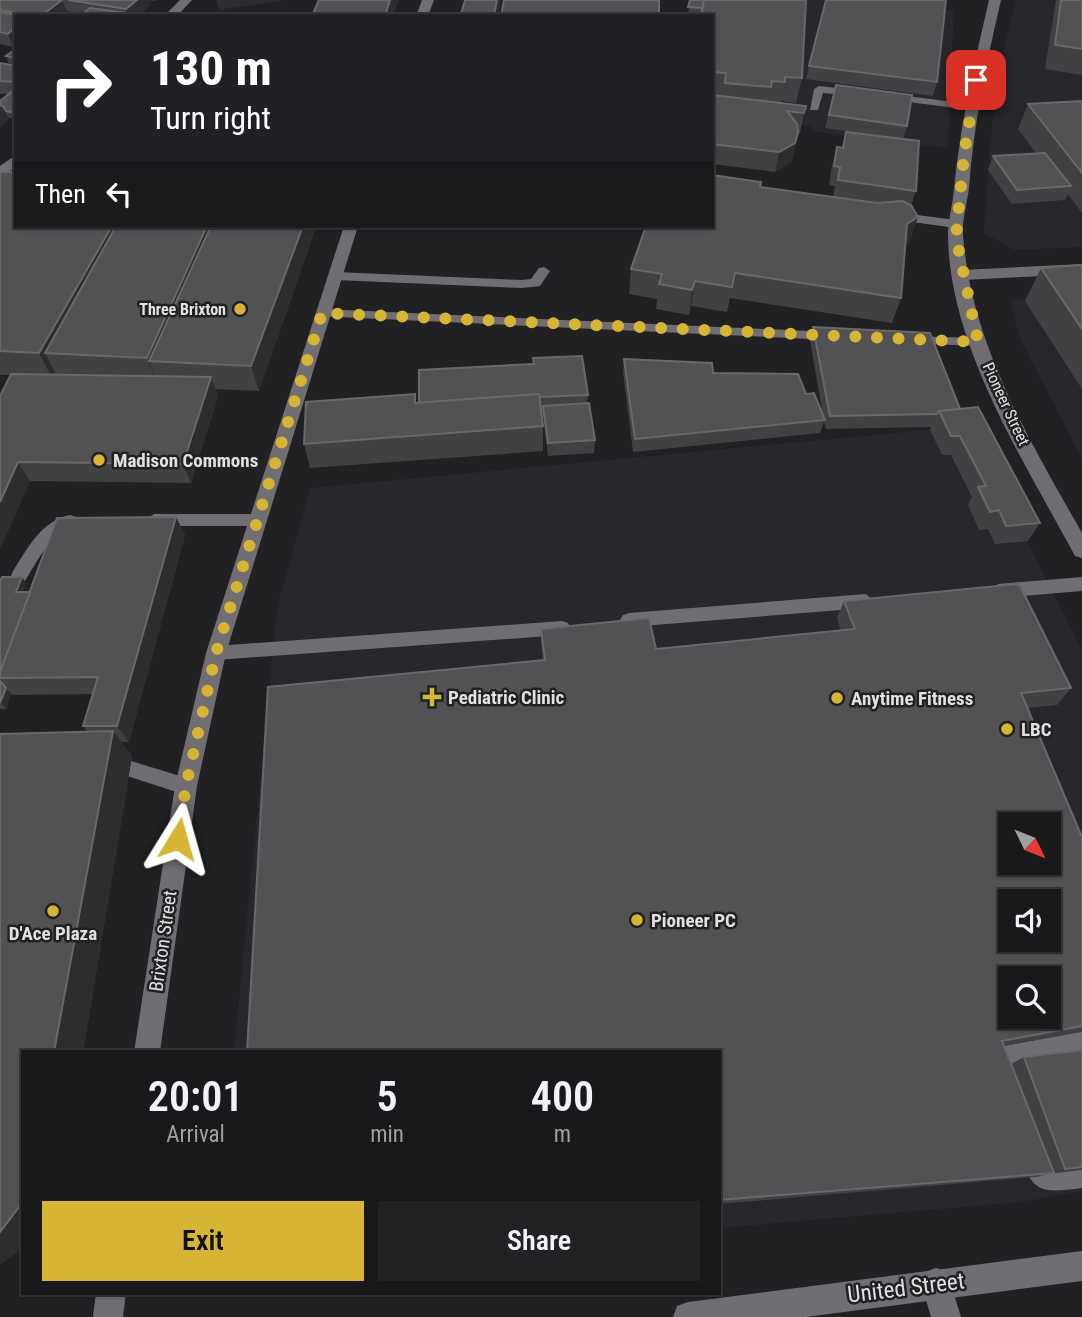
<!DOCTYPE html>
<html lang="en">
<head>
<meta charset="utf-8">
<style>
  body { margin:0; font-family:"Roboto Condensed",sans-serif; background:#222123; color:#f1f3f6; height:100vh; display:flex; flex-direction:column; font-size:26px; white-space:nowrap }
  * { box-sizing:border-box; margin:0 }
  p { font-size:23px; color:#9fa0a2 }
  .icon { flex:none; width:38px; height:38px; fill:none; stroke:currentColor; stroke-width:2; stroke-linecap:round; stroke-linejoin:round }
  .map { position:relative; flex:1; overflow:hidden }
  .sheet { position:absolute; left:21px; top:1050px; width:700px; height:245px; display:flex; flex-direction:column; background:#19181a; border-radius:0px; box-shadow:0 2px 5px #0004,0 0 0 2px #373739 }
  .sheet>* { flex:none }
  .top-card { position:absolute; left:14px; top:14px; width:700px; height:214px; border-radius:0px; box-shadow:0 2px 5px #0004,0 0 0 2px #373739; background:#202124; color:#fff; overflow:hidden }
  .needle { width:46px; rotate:133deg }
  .buttons { position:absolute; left:998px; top:812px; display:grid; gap:14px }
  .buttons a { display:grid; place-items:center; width:63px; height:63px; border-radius:0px; background:#19181a; box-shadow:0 2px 5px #0004,0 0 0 2px #373739; font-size:35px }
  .pin { position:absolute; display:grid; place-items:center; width:60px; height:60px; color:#fff; margin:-30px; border-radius:14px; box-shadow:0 4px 10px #0006 }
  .me { position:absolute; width:77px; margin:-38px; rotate:8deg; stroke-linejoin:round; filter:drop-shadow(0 0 5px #0008) }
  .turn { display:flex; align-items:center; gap:24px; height:147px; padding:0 21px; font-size:32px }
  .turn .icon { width:91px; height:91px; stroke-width:2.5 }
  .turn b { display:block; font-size:49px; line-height:60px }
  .then { display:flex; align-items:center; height:66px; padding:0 21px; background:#0003; gap:14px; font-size:26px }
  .eta { display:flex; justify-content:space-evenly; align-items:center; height:119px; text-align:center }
  .eta b { font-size:42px; font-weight:600; line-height:49px }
  .action { display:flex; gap:14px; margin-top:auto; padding:14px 21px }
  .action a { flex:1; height:80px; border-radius:0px; background:#d6b534; color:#111; font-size:28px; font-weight:600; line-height:80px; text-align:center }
  .action a+a { background:#222123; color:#f1f3f6 }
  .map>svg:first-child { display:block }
  .built { fill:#29262e; fill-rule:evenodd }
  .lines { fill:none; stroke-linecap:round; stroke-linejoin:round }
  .service { fill:#706e72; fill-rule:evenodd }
  .minor { fill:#706e72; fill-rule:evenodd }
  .tertiary { fill:#706e72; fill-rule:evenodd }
  .secondary { fill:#706e72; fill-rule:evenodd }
  .wall { fill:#414042 }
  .shaded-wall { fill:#2d2c2e }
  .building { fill:#525153; stroke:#69686a; stroke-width:2; fill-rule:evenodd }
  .route { stroke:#d6b534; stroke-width:12; stroke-dasharray:0 21.6 }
  .poi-dot { fill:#d6b534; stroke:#212022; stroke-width:2.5 }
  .labels { text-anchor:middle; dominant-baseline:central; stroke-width:5; stroke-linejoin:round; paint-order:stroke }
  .far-poi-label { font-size:16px; font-weight:bold; fill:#e1e0e2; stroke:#212022; text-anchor:end }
  .far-street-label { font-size:16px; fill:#e1e0e2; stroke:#212022 }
  .poi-label { font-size:19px; font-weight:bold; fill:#e1e0e2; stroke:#212022; text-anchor:start }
  .street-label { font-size:19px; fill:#e1e0e2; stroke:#212022 }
  .near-street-label { font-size:23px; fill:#e1e0e2; stroke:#212022 }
</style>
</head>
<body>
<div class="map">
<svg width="1082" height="1317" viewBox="0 0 1082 1317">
  <rect width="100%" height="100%" fill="#212022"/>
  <g class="built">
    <path d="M690 0H869L954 10 948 148 811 131V126L712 113V16H687Z"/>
    <path d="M1016 0H1082V247L1014 250 984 233 990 143 999 70Z"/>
    <path d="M1082 294V459L1020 338 1010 300Z"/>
    <path d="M969 426 1082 650V1191L1022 1202 719 1228V1052H234L277 608 310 488ZM1010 824H1048V863H1010ZM1010 901H1048V940H1010ZM1010 978H1048V1017H1010Z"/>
  </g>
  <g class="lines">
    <g class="service">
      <path d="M819 86 855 90 860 93 855 96 823 93 818 110H810L814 89Z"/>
      <path d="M890 94 970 104 975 107 970 110 886 99V95Z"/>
      <path d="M894 212 956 220 962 224 956 228 890 219 888 216Z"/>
      <path d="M544 267 550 271 540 286 522 288 335 280 329 276 335 272 522 280 531 279 539 268Z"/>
      <path d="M322 309 832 332 839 336 832 340 317 316V310Z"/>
      <path d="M909 336 978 338 985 342 978 346 904 343V337Z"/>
      <path d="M154 514H259L267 520 259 526H154L146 520Z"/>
      <path d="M70 515 76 517 78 521 76 525C50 533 39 559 25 581H13L11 576 13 571C28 548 41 521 70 515Z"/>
      <path d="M1082 577V591L998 598 990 591 998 584Z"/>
      <path d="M866 594 874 601 866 608 629 627 623 625 620 620 623 615 629 613Z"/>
      <path d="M562 621 568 623 571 628 568 633 562 635 216 660 210 658 207 653 210 648 216 646Z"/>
      <path d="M131 761 193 780 196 786 193 792 186 795 124 775 122 769 124 763Z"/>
      <path d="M1082 1031V1053L1013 1065 1014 1071 1011 1079 1003 1082 995 1079 989 1061 994 1048Z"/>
      <path d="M1033 1145 1041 1149 1047 1163 1052 1168 1082 1164V1188C1046 1192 1033 1196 1021 1157L1025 1149Z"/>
    </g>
    <g class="minor">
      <path d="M1082 264V274L962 280 954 275 962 270Z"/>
      <path d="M936 1268 947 1272 961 1317H931L921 1283 925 1272Z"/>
    </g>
    <g class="tertiary">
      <path d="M180 0H192L177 16H164Z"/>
      <path d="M422 0H434L428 16H416Z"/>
      <path d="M16 155V167L0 178V166Z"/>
      <path d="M344 226H358L226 653 197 786 160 1052H134L175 786 206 653Z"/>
      <path d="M1082 1251V1281L806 1317H673L677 1306 688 1302Z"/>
      <path d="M96 1293H126L123 1317H93Z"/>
    </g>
    <path class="secondary" d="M989 0H1001C986 64 974 122 969 188 967 204 962 219 963 235 971 344 1030 441 1082 533V558L1075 556C1024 461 947 343 948 231 949 217 953 203 954 189 961 121 974 65 989 0Z"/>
  </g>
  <g class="wall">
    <path d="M0 0H156L154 1 149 0 151 5 137 16H80L82 14 66 11 67 13 64 16H16V45L13 47 0 44Z"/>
    <path d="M465 0H501L498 16H461Z"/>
    <path d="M690 0 802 78 796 103 781 101V103L804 113 800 133H798L794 153 791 162 775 172 712 164V16L688 14Z"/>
    <path d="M1056 0H1082V75L1045 69Z"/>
    <path d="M16 49V119L9 118 0 127V101L8 94H0V63L9 65 6 56Z"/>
    <path d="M809 66 937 82 933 96 806 79Z"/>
    <path d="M836 85 907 126 903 139 916 191 911 205 918 217 909 242 906 244 901 298 892 323 730 298 727 312 691 306 689 315 656 309 657 299 629 294 631 269 760 187 833 197 835 186 829 185 832 166 837 147H842L846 132 887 137 825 128Z"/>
    <path d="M1082 101V213L1068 194 1065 200 1012 204 988 170 993 156 1036 153 1018 129 1028 104Z"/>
    <path d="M0 172 16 226H318V228H313L314 233 259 391 215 389 218 396 191 483 30 481 0 549 10 375H0Z"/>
    <path d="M1082 265V389L1025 301 1041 268Z"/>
    <path d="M813 327 960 409 1040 523 1028 541 995 544 988 529 979 530 968 505 972 497 951 455H942L930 430 931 427 826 429 824 422 820 433 633 452 623 372 624 359 713 373 806 394 823 416 810 341Z"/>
    <path d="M533 358 588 395 587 403 595 440 594 453 548 456 543 416 542 417 543 426V451L310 468 304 444 416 403 533 364Z"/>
    <path d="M176 517 185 535 129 742H121L132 756 83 1052H23V1248L0 1264V734L87 731 83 726 93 694 12 695 11 693 6 709H0V582L2 577H22L26 583 23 592H30L57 518Z"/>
    <path d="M844 601 1071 688 1057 705 1027 708 1082 837V1032L1004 1046 1011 1064 1024 1057 1082 1050V1170L1048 1174 1036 1177 719 1204V1052L543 660 541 646V629L656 649 841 631 837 618Z"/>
  </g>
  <g class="shaded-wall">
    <path d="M62 0 67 13 64 16H41Z"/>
    <path d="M137 0H149L151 5 137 16H129L126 9Z"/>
    <path d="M216 0H286L219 10Z"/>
    <path d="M390 0H399L393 16H385Z"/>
    <path d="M497 0H501L498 16H494Z"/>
    <path d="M16 27V45L13 47 8 34Z"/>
    <path d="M3 106 9 119 0 127V108Z"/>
    <path d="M798 133 794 153 791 162 775 172 779 152Z"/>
    <path d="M918 217 909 242 899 249 907 224Z"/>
    <path d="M112 226H135L45 353 55 372 52 378 39 353Z"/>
    <path d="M207 226H226L149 361 157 382 147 358Z"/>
    <path d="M303 226H313L314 233 259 391 251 366Z"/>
    <path d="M695 281 691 306 689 315 692 290Z"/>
    <path d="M211 377 218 396 191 483 183 464Z"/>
    <path d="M18 462 30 481 0 549V502Z"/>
    <path d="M176 517 185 535 129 742 117 726Z"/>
    <path d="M22 577 26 583 21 598 16 592Z"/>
    <path d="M6 688 11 693 6 709 1 703Z"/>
    <path d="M113 731 132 756 83 1052H54Z"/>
    <path d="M23 1195V1248L0 1264V1232Z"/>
  </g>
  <g class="building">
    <path d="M0 0H62L41 16H32L0 10Z"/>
    <path d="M68 0H137L126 9Z"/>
    <path d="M319 0H390L385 16H312Z"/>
    <path d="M465 0H497L494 15 461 14Z"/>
    <path d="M504 0H659V16H501Z"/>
    <path d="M690 0H704L702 8 688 7Z"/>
    <path d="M704 0H806L802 78 785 77V82L772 81 771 87 725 83 726 73 712 72V16H701Z"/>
    <path d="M826 0H946L937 82 809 66Z"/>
    <path d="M1061 0H1082V49L1055 45Z"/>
    <path d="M90 8 126 13 123 16H80Z"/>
    <path d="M0 12 22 16H16V27L8 34 0 32Z"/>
    <path d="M16 49V58L6 56Z"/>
    <path d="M0 63 16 66V82L0 81Z"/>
    <path d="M836 85 912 95 907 126 829 115Z"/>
    <path d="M15 89H16V113L6 111 3 106 0 105V101Z"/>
    <path d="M712 95 806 106 804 113 787 111 797 124 798 133 795 143 779 152 712 144Z"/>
    <path d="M1082 101V173L1028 104Z"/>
    <path d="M846 132 919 141 916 191 838 180 840 167 834 166 837 147 843 148Z"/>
    <path d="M1045 153 1071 186 1017 190 993 156Z"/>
    <path d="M0 172H16V226H112L39 353 0 351Z"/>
    <path d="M712 175 761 182 760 187 877 203 902 201 911 205 918 217 907 224 901 298 735 273 732 287 695 281 692 290 659 284 662 274 631 269 646 226H712Z"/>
    <path d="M116 226H207L147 358 45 353Z"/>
    <path d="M211 226H303L251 366 149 361Z"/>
    <path d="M1082 265V329L1041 268Z"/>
    <path d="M813 327 930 333 960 409 939 411 937 414 830 416Z"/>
    <path d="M582 356 588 395 539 397V394L419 403V370L534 364 533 358Z"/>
    <path d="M624 359 712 363 713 373 798 374 806 394 814 393 825 420 635 439Z"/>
    <path d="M11 374 211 377 183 464 18 462 0 502V396Z"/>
    <path d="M415 394V403L539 394 543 426 304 444 306 402Z"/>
    <path d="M589 403 595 440 548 443 543 406Z"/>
    <path d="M978 407 1040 523 1006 526 999 510 990 512 978 487 986 486 960 436H951L939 411Z"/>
    <path d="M176 517 117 726H83L98 677 0 678V672L57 518Z"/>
    <path d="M2 577H22L16 592H30L0 672V582Z"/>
    <path d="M1019 584 1071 688 1021 693 1082 837V1026L1002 1041 1054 1173 719 1200V1052H247L268 687 545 660 541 629 649 618 656 649 855 629 844 601ZM1010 824H1048V863H1010ZM1010 901H1048V940H1010ZM1010 978H1048V1017H1010Z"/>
    <path d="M0 681 6 688 0 703Z"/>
    <path d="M113 731 54 1052H23V1195L19 1207 0 1232V734Z"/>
    <path d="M1082 1050V1167L1065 1169 1024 1057Z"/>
  </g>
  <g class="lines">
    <path class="route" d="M178 839 186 786 216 653 322 313 978 342 956 237 964 155 976 80"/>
  </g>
  <g class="poi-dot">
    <circle cx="240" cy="309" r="7"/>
    <circle cx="99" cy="460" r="7"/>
    <path d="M428.5 686.5h7v7h7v7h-7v7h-7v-7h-7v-7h7z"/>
    <circle cx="837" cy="698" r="7"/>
    <circle cx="1007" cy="729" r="7"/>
    <circle cx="53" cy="911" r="7"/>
    <circle cx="637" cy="920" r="7"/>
  </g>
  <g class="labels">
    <g class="far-poi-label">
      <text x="226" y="309">Three Brixton</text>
    </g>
    <g class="far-street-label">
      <text transform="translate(1006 404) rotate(65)">Pioneer Street</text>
    </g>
    <g class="poi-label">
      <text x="113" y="460">Madison Commons</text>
      <text x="448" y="697">Pediatric Clinic</text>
      <text x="851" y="698">Anytime Fitness</text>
      <text x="1021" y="729">LBC</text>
      <text x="651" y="920">Pioneer PC</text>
      <text x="53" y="933" text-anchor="middle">D'Ace Plaza</text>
    </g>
    <g class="street-label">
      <text transform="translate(163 941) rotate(-82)">Brixton Street</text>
    </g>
    <g class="near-street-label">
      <text transform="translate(906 1288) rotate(-7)">United Street</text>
    </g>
  </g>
</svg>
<div class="buttons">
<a><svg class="needle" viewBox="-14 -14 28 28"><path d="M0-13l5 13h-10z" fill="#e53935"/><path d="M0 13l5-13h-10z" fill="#9fa0a2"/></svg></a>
<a><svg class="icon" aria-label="sound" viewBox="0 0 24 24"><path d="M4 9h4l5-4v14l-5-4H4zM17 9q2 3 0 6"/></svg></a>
<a><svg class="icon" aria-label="search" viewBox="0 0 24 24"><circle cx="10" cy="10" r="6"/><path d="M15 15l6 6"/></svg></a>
</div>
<div class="pin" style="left:976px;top:80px;background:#d93025"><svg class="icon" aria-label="arrive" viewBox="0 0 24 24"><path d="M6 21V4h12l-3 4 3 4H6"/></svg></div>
<svg class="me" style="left:178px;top:839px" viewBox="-20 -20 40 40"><path d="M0-17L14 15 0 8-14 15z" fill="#d6b534" stroke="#fff" stroke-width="4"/></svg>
<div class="top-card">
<div class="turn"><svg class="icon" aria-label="right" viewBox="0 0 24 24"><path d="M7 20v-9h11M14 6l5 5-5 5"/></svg><div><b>130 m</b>Turn right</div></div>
<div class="then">Then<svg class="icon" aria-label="left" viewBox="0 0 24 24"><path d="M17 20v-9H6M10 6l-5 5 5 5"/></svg></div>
</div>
<section class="sheet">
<div class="eta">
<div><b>20:01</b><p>Arrival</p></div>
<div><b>5</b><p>min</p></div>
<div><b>400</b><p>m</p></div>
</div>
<div class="action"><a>Exit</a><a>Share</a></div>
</section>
</div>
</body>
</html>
